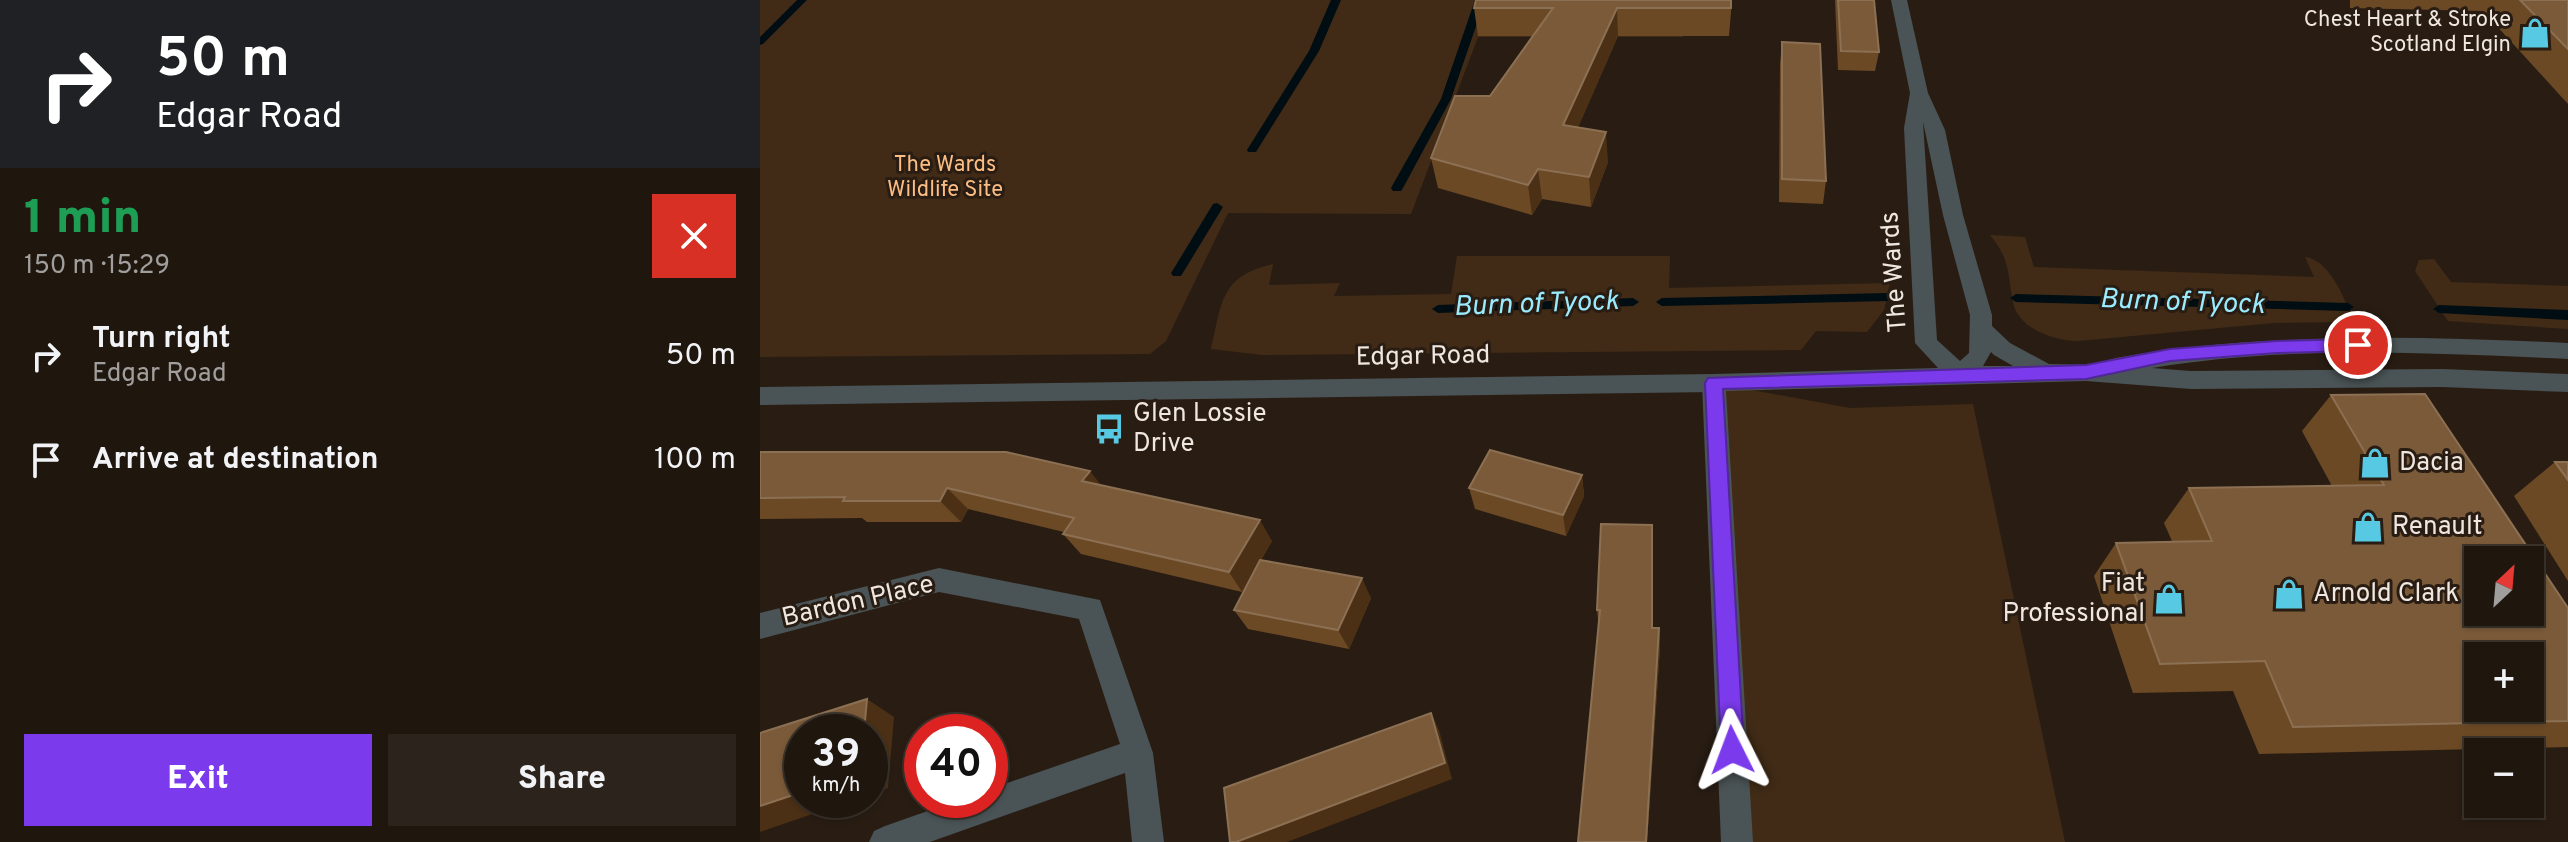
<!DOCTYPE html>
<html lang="en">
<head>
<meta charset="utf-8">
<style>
  body { margin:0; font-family:Overpass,sans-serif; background:#2c231c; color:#f1f3f6; height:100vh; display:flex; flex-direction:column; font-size:30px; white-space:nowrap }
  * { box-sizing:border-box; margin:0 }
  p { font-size:26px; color:#a19f9e }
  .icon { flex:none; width:44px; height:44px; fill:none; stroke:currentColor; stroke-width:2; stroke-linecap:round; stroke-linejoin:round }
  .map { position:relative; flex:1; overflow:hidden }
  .panel { display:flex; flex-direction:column; background:#1f160e; width:760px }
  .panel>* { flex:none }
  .top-card { background:#202124; color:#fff; overflow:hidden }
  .needle { width:52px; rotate:26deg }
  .tools { position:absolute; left:1704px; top:546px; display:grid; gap:16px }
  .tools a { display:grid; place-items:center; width:80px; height:80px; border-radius:0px; background:#1f160e; box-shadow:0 2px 6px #0004,0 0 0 2px #3c352e; font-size:40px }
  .speed { position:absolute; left:24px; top:714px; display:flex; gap:16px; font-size:40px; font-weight:700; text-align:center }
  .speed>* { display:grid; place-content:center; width:104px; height:104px; border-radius:50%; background:#1f160e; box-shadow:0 2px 6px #0004,0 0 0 2px #3c352e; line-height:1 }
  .speed small { font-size:20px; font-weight:400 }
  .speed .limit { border:12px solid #d22; background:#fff; color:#111 }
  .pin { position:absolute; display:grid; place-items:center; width:68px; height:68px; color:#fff; margin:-34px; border:4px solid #fff; border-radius:50%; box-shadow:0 2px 8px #0007 }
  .me { position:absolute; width:88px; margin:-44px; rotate:357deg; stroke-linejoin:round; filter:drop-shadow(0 0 6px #0008) }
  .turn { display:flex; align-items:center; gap:28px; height:168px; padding:0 24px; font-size:36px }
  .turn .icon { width:104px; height:104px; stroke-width:2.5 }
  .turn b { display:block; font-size:56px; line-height:68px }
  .round { display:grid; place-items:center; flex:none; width:84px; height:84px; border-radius:0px; background:#2c231c }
  .summary { display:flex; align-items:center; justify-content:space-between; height:136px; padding:0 24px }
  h1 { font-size:48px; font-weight:800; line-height:60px; color:#1e9e55 }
  .primary-button { display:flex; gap:16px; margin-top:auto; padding:16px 24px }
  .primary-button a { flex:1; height:92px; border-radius:0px; background:#7c3aed; color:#fff; font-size:32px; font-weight:800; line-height:92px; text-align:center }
  .primary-button a+a { background:#2c231c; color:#f1f3f6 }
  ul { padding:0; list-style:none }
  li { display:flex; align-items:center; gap:24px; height:104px; padding:0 24px }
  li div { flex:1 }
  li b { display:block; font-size:30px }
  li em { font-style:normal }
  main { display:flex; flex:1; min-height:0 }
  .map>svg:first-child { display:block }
  .green { fill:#412b16 }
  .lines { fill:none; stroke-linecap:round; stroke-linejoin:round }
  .stream { fill:#000d12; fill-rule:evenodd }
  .minor { fill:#4a5355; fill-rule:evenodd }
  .tertiary { fill:#4a5355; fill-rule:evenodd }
  .wall { fill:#6c4925 }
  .shaded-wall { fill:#4b3015 }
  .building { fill:#7a5a39; stroke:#8c7053; stroke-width:2; fill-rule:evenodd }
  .route { fill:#7c3aed; stroke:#51269a; stroke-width:2 }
  .labels { text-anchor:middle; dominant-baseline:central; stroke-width:6; stroke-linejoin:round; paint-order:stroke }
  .far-poi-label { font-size:22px; fill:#efe7e0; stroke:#291d13; text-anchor:end }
  .far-park-label { font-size:22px; fill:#fcbd84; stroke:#291d13 }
  .street-label { font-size:26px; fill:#efe7e0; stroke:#291d13 }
  .poi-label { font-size:26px; fill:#efe7e0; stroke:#291d13; text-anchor:start }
  .water-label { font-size:28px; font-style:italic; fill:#9aebfe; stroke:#291d13 }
</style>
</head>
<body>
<main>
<section class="panel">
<div class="top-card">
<div class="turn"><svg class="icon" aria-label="right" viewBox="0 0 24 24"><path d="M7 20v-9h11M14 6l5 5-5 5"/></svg><div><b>50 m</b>Edgar Road</div></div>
</div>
<div class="summary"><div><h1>1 min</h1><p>150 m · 15:29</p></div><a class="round" style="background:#d93025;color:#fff"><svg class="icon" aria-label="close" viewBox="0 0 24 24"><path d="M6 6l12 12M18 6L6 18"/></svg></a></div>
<ul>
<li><svg class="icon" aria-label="right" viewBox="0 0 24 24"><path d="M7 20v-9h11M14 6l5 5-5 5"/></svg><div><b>Turn right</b><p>Edgar Road</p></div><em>50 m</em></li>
<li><svg class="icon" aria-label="arrive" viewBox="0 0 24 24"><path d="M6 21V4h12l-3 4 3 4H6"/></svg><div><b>Arrive at destination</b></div><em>100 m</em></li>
</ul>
<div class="primary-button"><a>Exit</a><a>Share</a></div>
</section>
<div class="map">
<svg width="1808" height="842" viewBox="0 0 1808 842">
  <rect width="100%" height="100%" fill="#291d13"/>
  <g class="green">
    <path d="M0 0H926L923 37H718L651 214 468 213 406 341 390 354 0 357Z"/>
    <path d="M1230 235 1265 237 1274 267 1554 277 1545 257C1568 259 1586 298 1591 319L1588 322 1514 323 1318 341C1297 341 1261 330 1254 306 1247 277 1252 261 1230 235Z"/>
    <path d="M697 256H910L909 288 1130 283 1124 310 1107 332 1056 331 1041 350 502 355 451 349C462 303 460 276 513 264L509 285 580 283 574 296 691 294Z"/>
    <path d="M1674 259 1691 282 1808 286V329L1688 321 1655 271 1659 260Z"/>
    <path d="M954 383 1090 408 1213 404 1305 842H977Z"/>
  </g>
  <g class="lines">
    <g class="stream">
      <path d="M37 0H47L3 44 0 45V37Z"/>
      <path d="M571 0H581L559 51 496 152H488L487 150 549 51Z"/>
      <path d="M715 0H725L691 99 643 188 641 191H633L631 188 681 99Z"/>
      <path d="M457 203 463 207 421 276H413L411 273 413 270 453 204Z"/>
      <path d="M1128 293 1134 297 1128 301 902 306 896 302 902 298Z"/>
      <path d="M1256 294 1588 303 1594 307 1588 311 1256 302 1250 298Z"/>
      <path d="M873 298 879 302 873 306 678 313 672 309 678 305Z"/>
      <path d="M1679 305 1808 310V320L1679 313 1673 309Z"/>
    </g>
    <g class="minor">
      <path d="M954 374 962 377 966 383 962 389 954 392 0 405V387Z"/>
      <path d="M179 568 340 600 393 753 404 842H372L365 773 170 842H109L114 831 125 826 199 800H230V789L360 744 319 619 179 592 0 639V613Z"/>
    </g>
    <path class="tertiary" d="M1131 0H1147L1168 93 1185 130 1203 215 1232 315V326L1250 343 1289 364 1345 365 1348 360 1356 358C1507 332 1656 336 1808 343V359C1670 353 1529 345 1392 368L1431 371 1682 369 1808 374V392L1682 387 1431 389 1326 381 966 391 993 842H961L942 383 946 377 954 374 1178 368 1155 343 1144 128 1150 93ZM1163 122 1183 215 1210 315 1209 353 1200 361 1177 340ZM1231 352 1234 355 1253 366H1223Z"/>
  </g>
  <g class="wall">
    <path d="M972 0 969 36H858L818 127 848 162 831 207 782 199 772 215 678 188 671 158 730 96 772 36H718L714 8Z"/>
    <path d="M1075 0H1114L1119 52 1115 71 1078 70Z"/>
    <path d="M1590 0H1808V104L1723 11 1590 8Z"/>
    <path d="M1022 42 1066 181 1063 204 1019 202 1020 64Z"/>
    <path d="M1571 395 1808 608V747L1499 754 1473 691 1373 693 1334 576 1356 543 1412 541 1404 523 1429 488 1572 486 1542 431Z"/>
    <path d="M0 452 341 486 512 541 501 560 611 598 589 649 488 629 474 610 496 568 482 592 321 554 303 534 304 532 208 509 201 522H107L102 518 0 519Z"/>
    <path d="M1795 462H1808V581L1754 496Z"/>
    <path d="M822 475 824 496 806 536 715 509 709 488Z"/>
    <path d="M841 524 893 628H899L900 647 887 842H818L839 628 837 610Z"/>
  </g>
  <g class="shaded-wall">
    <path d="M857 8 858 36 806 155 803 125Z"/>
    <path d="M846 132 848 162 831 207 829 177Z"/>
    <path d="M778 169 782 199 772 215 768 185Z"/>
    <path d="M330 471 347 493 322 481Z"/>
    <path d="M822 475 824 496 806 536 803 515Z"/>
    <path d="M187 488 208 509 201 522 180 501Z"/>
    <path d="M500 520 512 541 482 592 469 572Z"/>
    <path d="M602 578 611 598 589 649 578 630Z"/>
    <path d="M899 628 900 647 887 842H886Z"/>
    <path d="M107 699 134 717 128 788 110 794V732H104Z"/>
    <path d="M671 713 679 730 692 779 527 842H476Z"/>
    <path d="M42 792V800H93L0 832V806Z"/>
  </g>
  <g class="building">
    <path d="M716 0H971V8H857L803 125 846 132 829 177 778 169 768 185 671 158 695 96H730L793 8H714Z"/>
    <path d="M1078 0H1114L1119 52 1081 51Z"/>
    <path d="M1760 0H1808V49Z"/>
    <path d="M1022 42 1060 44 1066 181 1022 179Z"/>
    <path d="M1665 394 1808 608V721L1533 727 1505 661 1400 664 1356 543 1452 541 1429 488 1624 485 1571 395ZM1718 560H1770V612H1718ZM1718 656H1770V708H1718Z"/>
    <path d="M730 450 822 475 803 515 709 488Z"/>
    <path d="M0 452H246L330 471 322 481 500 520 469 572 303 534 314 518 187 488 180 501H83L85 497 0 498Z"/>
    <path d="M1795 462H1808V480Z"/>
    <path d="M841 524 892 525V628H899L886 842H818L840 610H837Z"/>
    <path d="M500 560 602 578 578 630 474 610Z"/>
    <path d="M107 699 104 732H42V792L0 806V733Z"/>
    <path d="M671 713 685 763 476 842H470L464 788Z"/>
  </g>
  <path class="route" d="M1598 339 1607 345 1598 351 1517 353 1410 361 1326 379 963 389 984 750 981 758 972 762 964 758 961 750 945 383 948 378 1326 365 1410 349 1517 341Z"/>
  <defs>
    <g id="shop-bare" transform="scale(2.4)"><path d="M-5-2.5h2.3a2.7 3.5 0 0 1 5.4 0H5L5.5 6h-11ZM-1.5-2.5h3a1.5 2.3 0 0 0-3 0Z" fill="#57c9e2" stroke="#291d13" stroke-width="2.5" paint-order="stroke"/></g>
    <g id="bus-bare" transform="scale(2.4)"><path d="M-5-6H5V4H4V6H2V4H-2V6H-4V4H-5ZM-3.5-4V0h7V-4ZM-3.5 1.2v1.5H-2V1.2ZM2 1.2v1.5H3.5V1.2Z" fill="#57c9e2" stroke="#291d13" stroke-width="2.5" paint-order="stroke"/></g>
  </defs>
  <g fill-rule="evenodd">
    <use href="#shop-bare" x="1775" y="33"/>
    <use href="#bus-bare" x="349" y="429"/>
    <use href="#shop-bare" x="1615" y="463"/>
    <use href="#shop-bare" x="1608" y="527"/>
    <use href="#shop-bare" x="1529" y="594"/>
    <use href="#shop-bare" x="1409" y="599"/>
  </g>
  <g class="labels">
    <g class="far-poi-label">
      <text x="1751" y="20">Chest Heart &amp; Stroke<tspan x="1751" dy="25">Scotland Elgin</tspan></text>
    </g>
    <g class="far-park-label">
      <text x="185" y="165">The Wards<tspan x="185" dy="25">Wildlife Site</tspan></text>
    </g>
    <g class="street-label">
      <text transform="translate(1135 272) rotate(-94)">The Wards</text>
      <text transform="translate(663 357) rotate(-1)">Edgar Road</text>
      <text transform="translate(98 602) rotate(-13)">Bardon Place</text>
    </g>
    <g class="poi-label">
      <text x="373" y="414">Glen Lossie<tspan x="373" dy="30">Drive</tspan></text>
      <text x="1639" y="463">Dacia</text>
      <text x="1632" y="527">Renault</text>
      <text x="1385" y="584" text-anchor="end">Fiat<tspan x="1385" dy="30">Professional</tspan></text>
      <text x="1553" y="594">Arnold Clark</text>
    </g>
    <g class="water-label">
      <text transform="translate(1422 303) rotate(2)">Burn of Tyock</text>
      <text transform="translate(776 305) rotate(-2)">Burn of Tyock</text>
    </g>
  </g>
</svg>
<div class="tools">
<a><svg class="needle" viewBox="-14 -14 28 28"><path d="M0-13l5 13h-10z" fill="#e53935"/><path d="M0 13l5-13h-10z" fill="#a19f9e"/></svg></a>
<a>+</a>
<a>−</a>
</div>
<div class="speed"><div>39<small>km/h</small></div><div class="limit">40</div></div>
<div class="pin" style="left:1598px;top:345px;background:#d93025"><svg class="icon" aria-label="arrive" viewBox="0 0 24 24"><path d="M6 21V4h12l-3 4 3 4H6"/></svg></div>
<svg class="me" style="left:972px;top:750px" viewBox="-20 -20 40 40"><path d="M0-17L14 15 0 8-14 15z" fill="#7c3aed" stroke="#fff" stroke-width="4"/></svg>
</div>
</main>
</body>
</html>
